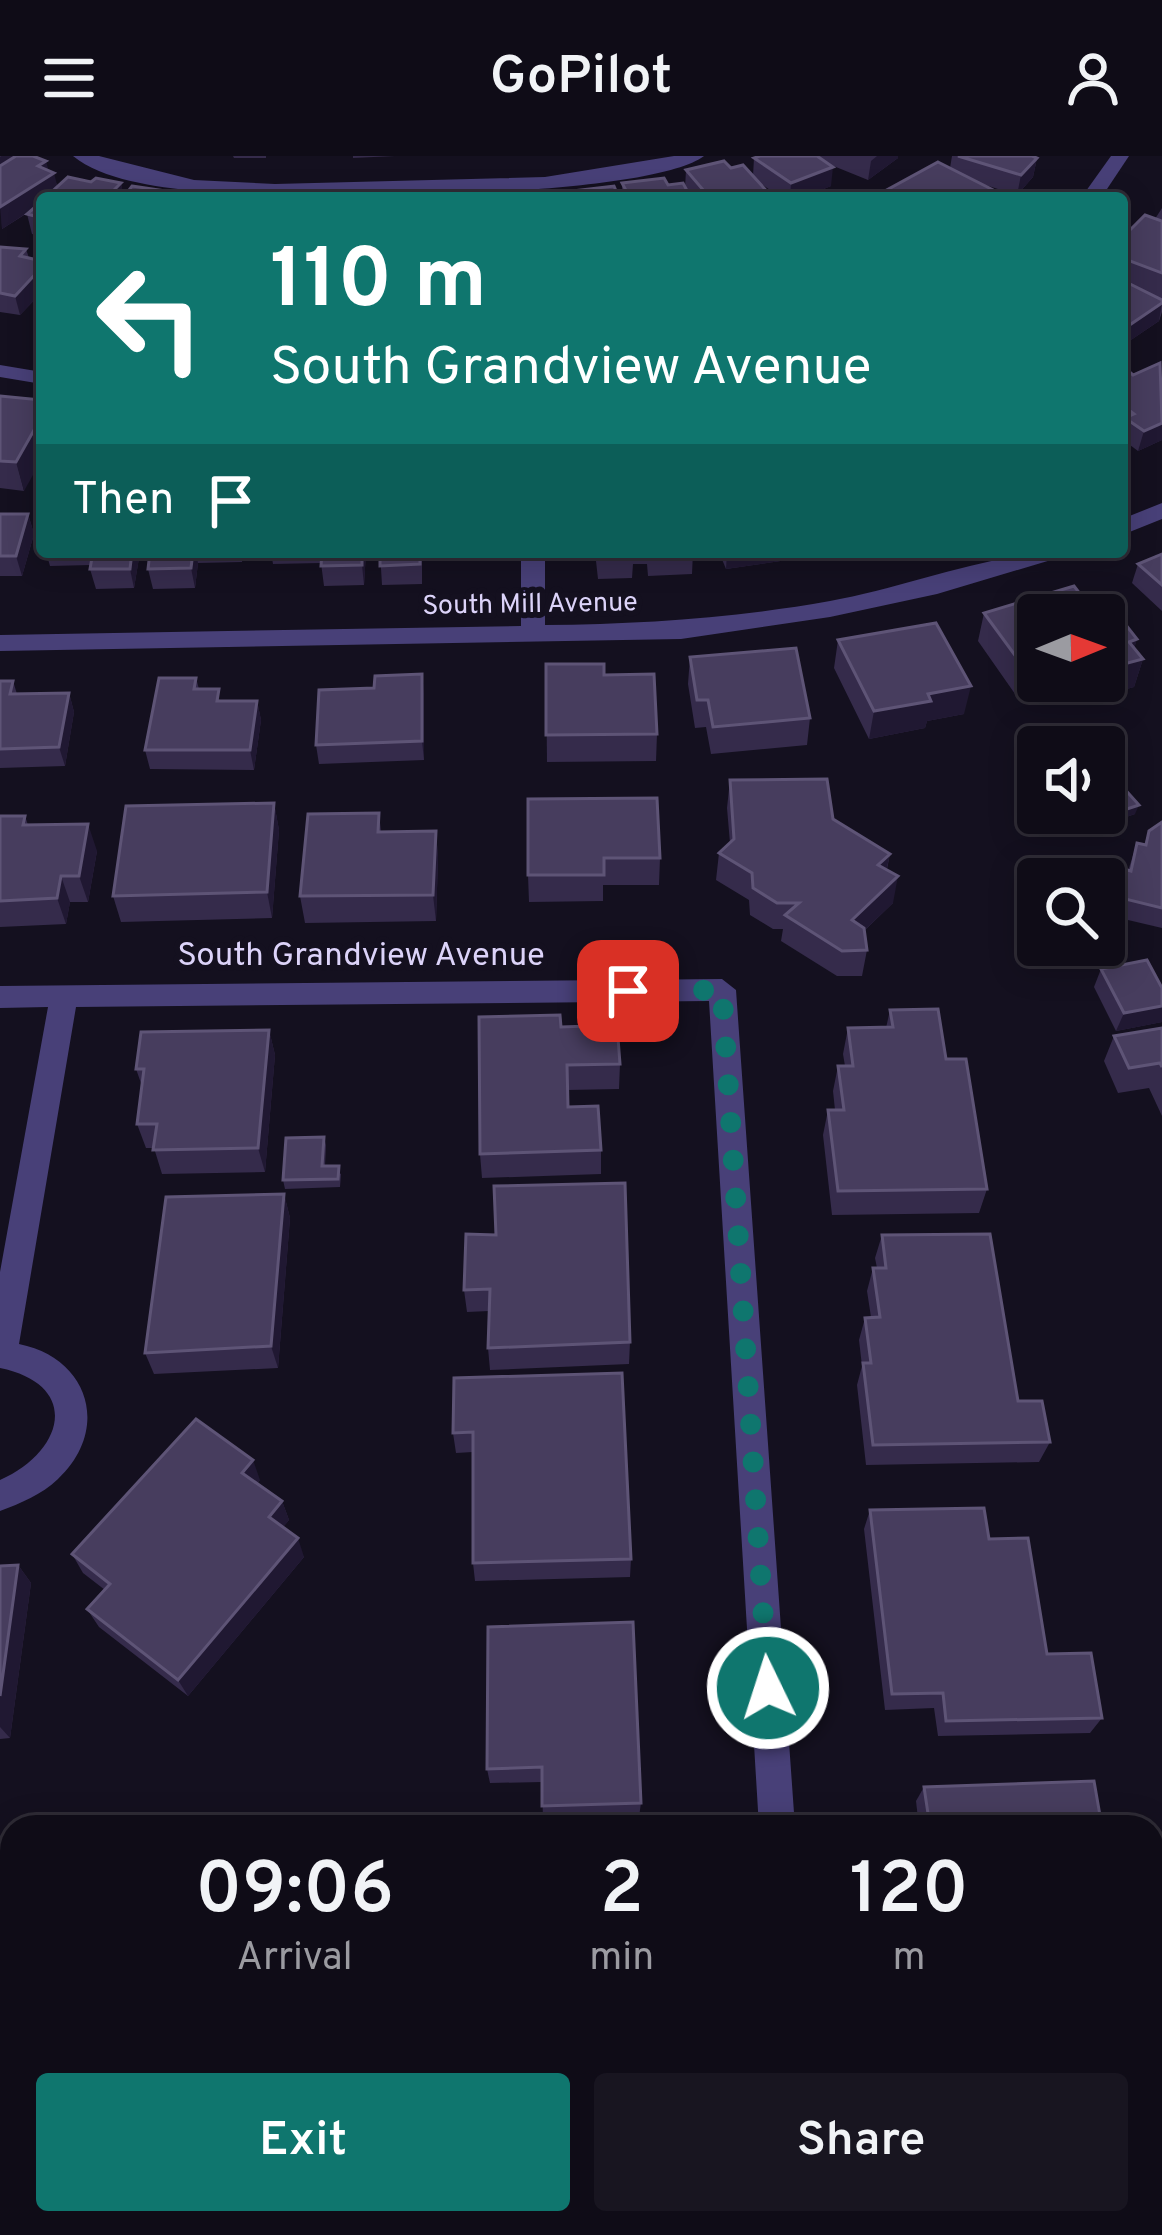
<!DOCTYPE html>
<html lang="en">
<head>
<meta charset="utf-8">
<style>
  body { margin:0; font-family:Overpass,sans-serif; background:#181520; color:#f1f3f6; height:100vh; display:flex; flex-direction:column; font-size:45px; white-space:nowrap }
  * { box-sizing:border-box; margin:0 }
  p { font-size:39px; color:#9b9ba1 }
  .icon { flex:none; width:66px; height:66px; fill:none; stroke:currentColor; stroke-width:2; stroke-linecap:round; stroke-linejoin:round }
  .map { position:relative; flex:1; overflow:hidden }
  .panel { position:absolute; left:0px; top:1659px; width:1164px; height:420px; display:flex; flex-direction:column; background:#0f0c17; border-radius:36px 36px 0 0; box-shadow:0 6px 30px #0003,0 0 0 3px #2f2c36 }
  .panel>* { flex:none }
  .top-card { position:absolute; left:36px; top:36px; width:1092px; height:366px; border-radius:12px; box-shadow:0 6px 30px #0003,0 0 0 3px #2f2c36; background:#0f766e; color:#fff; overflow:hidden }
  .needle { width:78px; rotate:89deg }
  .tools { position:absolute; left:1017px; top:438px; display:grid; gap:24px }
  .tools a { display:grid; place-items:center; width:108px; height:108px; border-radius:12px; background:#0f0c17; box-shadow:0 6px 30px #0003,0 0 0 3px #2f2c36; font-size:60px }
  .pin { position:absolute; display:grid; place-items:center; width:102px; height:102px; color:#fff; margin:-51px; border-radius:24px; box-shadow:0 6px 18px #0006 }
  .me { position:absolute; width:132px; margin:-66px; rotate:356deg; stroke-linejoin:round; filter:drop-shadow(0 0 9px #0008) }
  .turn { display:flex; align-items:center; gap:42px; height:252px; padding:0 36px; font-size:54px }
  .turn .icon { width:156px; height:156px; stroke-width:2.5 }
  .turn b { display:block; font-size:84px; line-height:102px }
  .then { display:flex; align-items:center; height:114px; padding:0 36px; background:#0003; gap:24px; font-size:45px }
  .eta { display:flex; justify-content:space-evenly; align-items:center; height:204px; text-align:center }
  .eta b { font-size:72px; font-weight:600; line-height:84px }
  .primary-button { display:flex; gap:24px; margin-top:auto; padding:24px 36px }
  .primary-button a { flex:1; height:138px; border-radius:12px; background:#0f766e; color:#fff; font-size:48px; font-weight:600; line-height:138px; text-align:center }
  .primary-button a+a { background:#181520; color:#f1f3f6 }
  header { display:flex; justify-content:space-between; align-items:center; height:156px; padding:0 36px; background:#0f0c17; font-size:54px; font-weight:600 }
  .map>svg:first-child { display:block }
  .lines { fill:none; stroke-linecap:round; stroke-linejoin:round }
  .minor { fill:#484078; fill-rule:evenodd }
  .wall { fill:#352b4b; fill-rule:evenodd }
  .shaded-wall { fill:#201832 }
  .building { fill:#473d5e; stroke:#5e5476; stroke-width:3 }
  .route { stroke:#0f766e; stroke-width:21; stroke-dasharray:0 37.8 }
  .labels { text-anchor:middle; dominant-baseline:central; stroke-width:12; stroke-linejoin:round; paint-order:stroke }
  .far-street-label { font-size:27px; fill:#dcd3f9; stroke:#14101f }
  .street-label { font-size:33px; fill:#dcd3f9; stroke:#14101f }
</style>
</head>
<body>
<header><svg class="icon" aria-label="menu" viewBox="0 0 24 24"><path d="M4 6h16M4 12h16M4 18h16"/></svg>GoPilot<svg class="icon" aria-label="person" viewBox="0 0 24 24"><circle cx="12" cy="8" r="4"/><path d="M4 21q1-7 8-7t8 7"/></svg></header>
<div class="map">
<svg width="1162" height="2079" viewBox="0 0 1162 2079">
  <rect width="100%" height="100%" fill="#14101f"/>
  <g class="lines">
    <g class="minor">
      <path d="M73 0H99L194 24 275 28 545 21 674 0H704C645 44 279 45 195 35 157 31 102 24 73 0Z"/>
      <path d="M1111 0H1129L1101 42H1081Z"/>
      <path d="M0 209 42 216V228L0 221Z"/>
      <path d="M1162 347V363L1122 379V363Z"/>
      <path d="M521 396H545V469C641 468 735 462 830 445 905 432 992 396 1065 396L1061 401 937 438 830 461 681 483 0 495V479L521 470Z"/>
      <path d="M722 823 736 834 795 1671H759L709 845 76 851 19 1188C89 1202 111 1273 58 1323 41 1339 21 1347 0 1355V1324C64 1296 82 1229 0 1212V1116L48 851 0 852V830Z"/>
      <path d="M500 2067H798L793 2079H495Z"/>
    </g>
  </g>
  <g class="wall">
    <path d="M0 0 48 14 58 30 91 26 121 27 123 41 174 42H42V80L32 78 27 58 32 54 2 73Z"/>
    <path d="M233 0H266V2H234Z"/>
    <path d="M353 0H395L353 2Z"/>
    <path d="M758 0H898V2L868 24 831 9V30L802 42H782L757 25 773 42H692L688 38 691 42H622V27L685 32 686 14 731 12 753 20 754 2Z"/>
    <path d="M952 0H1033L1037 2 1033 21 1017 39 982 28 1002 42H884L885 35 950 12Z"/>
    <path d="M1162 52V156L1159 165 1125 188 1122 186V82L1155 63Z"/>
    <path d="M0 91 26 93 29 102 42 105V136L20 159 0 156Z"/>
    <path d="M42 142V172L36 152Z"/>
    <path d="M1122 214 1162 284 1138 295 1122 283Z"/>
    <path d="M0 240 24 335 0 332Z"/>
    <path d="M0 358H28L34 378 22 420H0Z"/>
    <path d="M46 396H140L134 432 96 433 90 413 91 409 50 410Z"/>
    <path d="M150 396H243L242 406 198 407 195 432 153 433 148 413Z"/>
    <path d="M271 396H366L364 429 324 430 321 407 273 408Z"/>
    <path d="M380 396H468V403L422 405V428L382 429Z"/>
    <path d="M595 396H693L692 418 648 420 647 408H633L632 422 598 423Z"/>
    <path d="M719 396H814V400L726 413Z"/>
    <path d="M1162 398V455L1132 427 1138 408Z"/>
    <path d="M1074 430 1093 455 1111 450 1137 483 1134 492 1143 503 1134 531 1096 541 1086 527 1020 545 978 485 984 457ZM1038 459H1104V525H1038Z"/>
    <path d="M838 484 964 558 927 565 925 572 869 583 834 512Z"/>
    <path d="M690 501 810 562 807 589 711 598 706 571 695 572 688 528Z"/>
    <path d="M546 508 604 519 657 578 656 605 547 606Z"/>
    <path d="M196 522 199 533 222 545H257L261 564 254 614 150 613 145 594Z"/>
    <path d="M0 525H13L17 538 69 537 74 556 65 610 0 612Z"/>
    <path d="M424 537V604L319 608 316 589Z"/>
    <path d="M730 624 833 663 890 698 887 713 893 747 865 774 867 794 862 820H837L781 785 783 773H773L750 759 749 744 716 724 719 697 730 687 727 652Z"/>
    <path d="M657 642 660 702 659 729H603V745L529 746 528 719Z"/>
    <path d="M274 647 279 674 272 762 121 766 113 740Z"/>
    <path d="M379 657 381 676 436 675 438 702 436 765 305 767 300 740Z"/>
    <path d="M1089 657H1104L1135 658 1100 670Z"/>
    <path d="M0 660H25L28 669 97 695 88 746H70L66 768 0 771Z"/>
    <path d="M1162 666V772L1111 760 1117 732 1124 713 1128 715 1137 687 1144 689 1149 675Z"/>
    <path d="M1101 813 1162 832V866L1116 875 1094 831Z"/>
    <path d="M890 854 946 903 987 1033 979 1057 832 1059 823 979 828 954H835L833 935 838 910H845L843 898 848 872H886Z"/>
    <path d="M561 871 620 908 619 933 567 934 568 951 601 994V1018L482 1022 480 998Z"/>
    <path d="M1162 872V960L1149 932 1118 937 1104 905 1114 880Z"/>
    <path d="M269 874 275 899 265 1016 162 1018 154 992H146L137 968 142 930 136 913Z"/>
    <path d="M324 981 326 989 325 1010 341 1018 340 1031 285 1033 283 1024Z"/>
    <path d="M284 1038 290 1062 278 1212 154 1218 145 1197Z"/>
    <path d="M466 1078 630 1186 629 1208 490 1214 488 1192 489 1155 467 1156 464 1134Z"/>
    <path d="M882 1079 1050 1286 1039 1306 866 1309 857 1229 862 1210 859 1184 865 1162 871 1161 867 1135 873 1112H877L875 1102Z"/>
    <path d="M454 1222 631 1403 630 1421 475 1425 473 1407V1296L456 1297 453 1277Z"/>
    <path d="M260 1324 257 1328 282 1345 289 1364 283 1371 304 1401 188 1540 99 1471 87 1453 105 1434 83 1417 72 1398Z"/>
    <path d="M870 1354 989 1383 1047 1498 1102 1562 1090 1577 938 1580 934 1552 885 1554 864 1373Z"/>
    <path d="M18 1409 31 1427 10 1582 0 1583V1410Z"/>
    <path d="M488 1471 641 1647 639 1661 543 1664 542 1626 490 1627 487 1613Z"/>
    <path d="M924 1631 1102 1671H919L916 1645Z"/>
    <path d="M12 1714V1977L0 1979V1716Z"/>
    <path d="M985 2067H1152L1162 2079H987Z"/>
  </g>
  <g class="shaded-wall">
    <path d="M2 0H17L0 23V1Z"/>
    <path d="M877 0H898V2L868 24 871 5Z"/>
    <path d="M1037 2 1033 21 1017 39 1021 19Z"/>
    <path d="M46 5 50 20 54 17 59 37 51 42H42V47L2 73 0 51 38 10Z"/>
    <path d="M833 11 831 30 802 42H790L791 27Z"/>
    <path d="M121 27 124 42H106Z"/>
    <path d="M42 111V136L20 159 15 140Z"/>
    <path d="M1162 147 1159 165 1125 188 1131 168Z"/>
    <path d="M42 260V303L24 335 16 306Z"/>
    <path d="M1162 267V284L1138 295 1144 275Z"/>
    <path d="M28 358 34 378 22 420 16 400Z"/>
    <path d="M132 396H140L134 432 130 413Z"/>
    <path d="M193 396H196L198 407 195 432 191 412Z"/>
    <path d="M362 396H366L364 429 362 409Z"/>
    <path d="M727 396H814V400L726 413Z"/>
    <path d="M1137 483 1130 507 1143 503 1134 531 1096 541 1101 525H1104L1105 513 1129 486Z"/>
    <path d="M1038 514V525H1087L1086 527 1020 545 1028 517Z"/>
    <path d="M422 518 424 537V604L422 585Z"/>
    <path d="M971 530 964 558 927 565 925 572 869 583 874 555 928 538Z"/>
    <path d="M69 537 74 556 65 610 59 591Z"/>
    <path d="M257 545 261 564 254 614 250 594Z"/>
    <path d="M274 647 279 674 272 762 267 736Z"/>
    <path d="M1139 649 1135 658 1100 670 1103 661Z"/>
    <path d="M88 668 97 695 88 746 79 720Z"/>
    <path d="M436 675 438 702 436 765 433 739Z"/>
    <path d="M890 698 884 724 878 709Z"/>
    <path d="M61 720 70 746 66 768 57 742Z"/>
    <path d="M898 720 893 747 847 791 852 764Z"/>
    <path d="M1162 850V866L1116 875 1124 857Z"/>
    <path d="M269 874 275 899 265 1016 258 992Z"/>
    <path d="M284 1038 290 1062 278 1212 271 1190Z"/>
    <path d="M253 1304 260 1324 250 1337 242 1317Z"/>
    <path d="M282 1345 289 1364 276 1380 269 1361Z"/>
    <path d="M298 1382 304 1401 188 1540 178 1524Z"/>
    <path d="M18 1409 31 1427 10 1582 0 1571V1540Z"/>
  </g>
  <g class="building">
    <path d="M16 0H33L46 5 38 10 54 17 0 51V10Z"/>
    <path d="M760 0H817L833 11 791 27 754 2Z"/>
    <path d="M958 0H1032L1037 2 1021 19Z"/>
    <path d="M724 5 731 12 743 9 773 42H710L686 14Z"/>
    <path d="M938 6 1003 39 997 42H900L885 35Z"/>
    <path d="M68 21 91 26 96 22 121 27 106 42H45Z"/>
    <path d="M664 22 668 29 683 27 691 42H630L622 27Z"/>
    <path d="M132 30 173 36 168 42H123Z"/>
    <path d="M614 30 619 42H574L572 35Z"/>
    <path d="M504 36H549L548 42H504Z"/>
    <path d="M192 37 225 39 224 42H190Z"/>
    <path d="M408 37V42H375V38Z"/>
    <path d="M419 37H462V42H418Z"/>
    <path d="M42 45V62L27 58Z"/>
    <path d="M1145 59 1162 65V117L1122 102V82Z"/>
    <path d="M0 91 26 93 20 100 42 105V111L15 140 0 137Z"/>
    <path d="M1122 124 1162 144V147L1131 168 1122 165Z"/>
    <path d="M1160 207 1162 267 1144 275 1125 262 1134 258 1122 249V214L1125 212 1133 219Z"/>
    <path d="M0 240 42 244V260L16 306 0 305Z"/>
    <path d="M0 358H28L16 400H0Z"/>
    <path d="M93 396H132L130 413H90Z"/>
    <path d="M150 396H193L191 412 148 413Z"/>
    <path d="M322 396H362V409L321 410Z"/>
    <path d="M380 396H420V408L380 410Z"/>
    <path d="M597 396H632L633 402 598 403Z"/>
    <path d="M649 396H693V399L649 400Z"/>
    <path d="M1162 398V429L1138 408Z"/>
    <path d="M1074 430 1093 455 1111 450 1137 483 1129 486 1143 503 1105 513 1104 459H1038V514L1028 517 984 457Z"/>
    <path d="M936 467 971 530 928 538 931 545 874 555 838 484Z"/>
    <path d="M796 492 810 562 713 571 708 544H697L690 501Z"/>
    <path d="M546 508H604V519L654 518 657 578 546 579Z"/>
    <path d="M422 518V585L316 589 319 534 374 532 375 520Z"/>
    <path d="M159 522H196L194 533H219L217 545H257L250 594H145Z"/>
    <path d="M0 525H13L10 538 69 537 59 591 0 593Z"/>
    <path d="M1112 619 1139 649 1103 661 1100 657H1104V621Z"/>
    <path d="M827 623 833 663 890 698 878 709 898 720 852 764 864 772 867 794 842 795 785 759 799 747H777L753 732 752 717 719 697 734 683 730 624Z"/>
    <path d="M657 642 660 702H604V719H528V643Z"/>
    <path d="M274 647 267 736 113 740 126 650Z"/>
    <path d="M379 657 378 676 436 675 433 739 300 740 308 658Z"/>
    <path d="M0 660H25L23 669 88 668 79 720H61L57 742 0 745Z"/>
    <path d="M1162 666V752L1117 741 1124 713 1131 715 1137 687 1146 689 1149 675Z"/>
    <path d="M1147 804 1162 832V850L1124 857 1101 813Z"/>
    <path d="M938 853 946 903H966L987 1033 838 1035 828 954H844L838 910H853L848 872 893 871 890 854Z"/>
    <path d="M560 859 561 871 617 869 620 908 567 909 568 951 598 950 601 994 480 998 479 861Z"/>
    <path d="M1162 872V911L1160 907 1129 912 1114 880Z"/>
    <path d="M269 874 258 992 153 994 157 968H137L144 913H136L141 876Z"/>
    <path d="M324 981 322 1010H339L338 1023 283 1024 286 982Z"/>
    <path d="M625 1027 630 1186 488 1192 490 1133 464 1134 466 1078 496 1079 494 1030Z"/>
    <path d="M284 1038 271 1190 145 1197 166 1041Z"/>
    <path d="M990 1078 1018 1245H1042L1050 1286 873 1289 863 1207H871L865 1162 880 1161 873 1112H886L882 1079Z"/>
    <path d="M622 1217 631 1403 473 1407V1276L453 1277 454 1222Z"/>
    <path d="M196 1263 253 1304 242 1317 282 1345 269 1361 298 1382 178 1524 87 1453 110 1428 72 1398Z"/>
    <path d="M984 1352 989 1383 1028 1382 1047 1498 1091 1497 1102 1562 946 1565 943 1537 892 1538 870 1354Z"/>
    <path d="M18 1409 0 1540V1410Z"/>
    <path d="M633 1466 641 1647 542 1650V1611L487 1613 488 1471Z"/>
    <path d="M1094 1625 1102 1671H930L924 1631Z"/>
    <path d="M12 1714V1966L0 1968V1716Z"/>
    <path d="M1152 1894H1160L1162 1905V2079H999L997 2067H1152Z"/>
  </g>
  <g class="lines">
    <path class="route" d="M628 835 722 834 768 1532"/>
  </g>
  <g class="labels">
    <g class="far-street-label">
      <text transform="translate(530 449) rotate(-1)">South Mill Avenue</text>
    </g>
    <g class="street-label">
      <text x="361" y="801">South Grandview Avenue</text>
    </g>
  </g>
</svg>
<div class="tools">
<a><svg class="needle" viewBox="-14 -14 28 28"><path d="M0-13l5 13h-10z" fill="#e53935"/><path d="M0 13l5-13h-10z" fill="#9b9ba1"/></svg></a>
<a><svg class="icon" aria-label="sound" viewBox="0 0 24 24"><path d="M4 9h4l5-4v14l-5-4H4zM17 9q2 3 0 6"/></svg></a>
<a><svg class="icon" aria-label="search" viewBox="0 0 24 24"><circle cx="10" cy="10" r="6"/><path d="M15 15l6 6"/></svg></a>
</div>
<div class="pin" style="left:628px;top:835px;background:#d93025"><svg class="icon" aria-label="arrive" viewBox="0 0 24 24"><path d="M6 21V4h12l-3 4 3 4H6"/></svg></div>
<svg class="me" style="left:768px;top:1532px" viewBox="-20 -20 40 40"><circle r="17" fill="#0f766e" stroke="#fff" stroke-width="3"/><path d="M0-11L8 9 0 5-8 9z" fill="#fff"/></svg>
<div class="top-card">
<div class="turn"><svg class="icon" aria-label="left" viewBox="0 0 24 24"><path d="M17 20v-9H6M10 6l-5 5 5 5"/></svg><div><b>110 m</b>South Grandview Avenue</div></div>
<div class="then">Then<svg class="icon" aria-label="arrive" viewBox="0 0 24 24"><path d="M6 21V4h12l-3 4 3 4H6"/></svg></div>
</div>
<section class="panel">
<div class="eta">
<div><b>09:06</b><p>Arrival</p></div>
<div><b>2</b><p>min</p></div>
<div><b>120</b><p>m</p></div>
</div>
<div class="primary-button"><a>Exit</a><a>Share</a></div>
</section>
</div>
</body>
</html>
